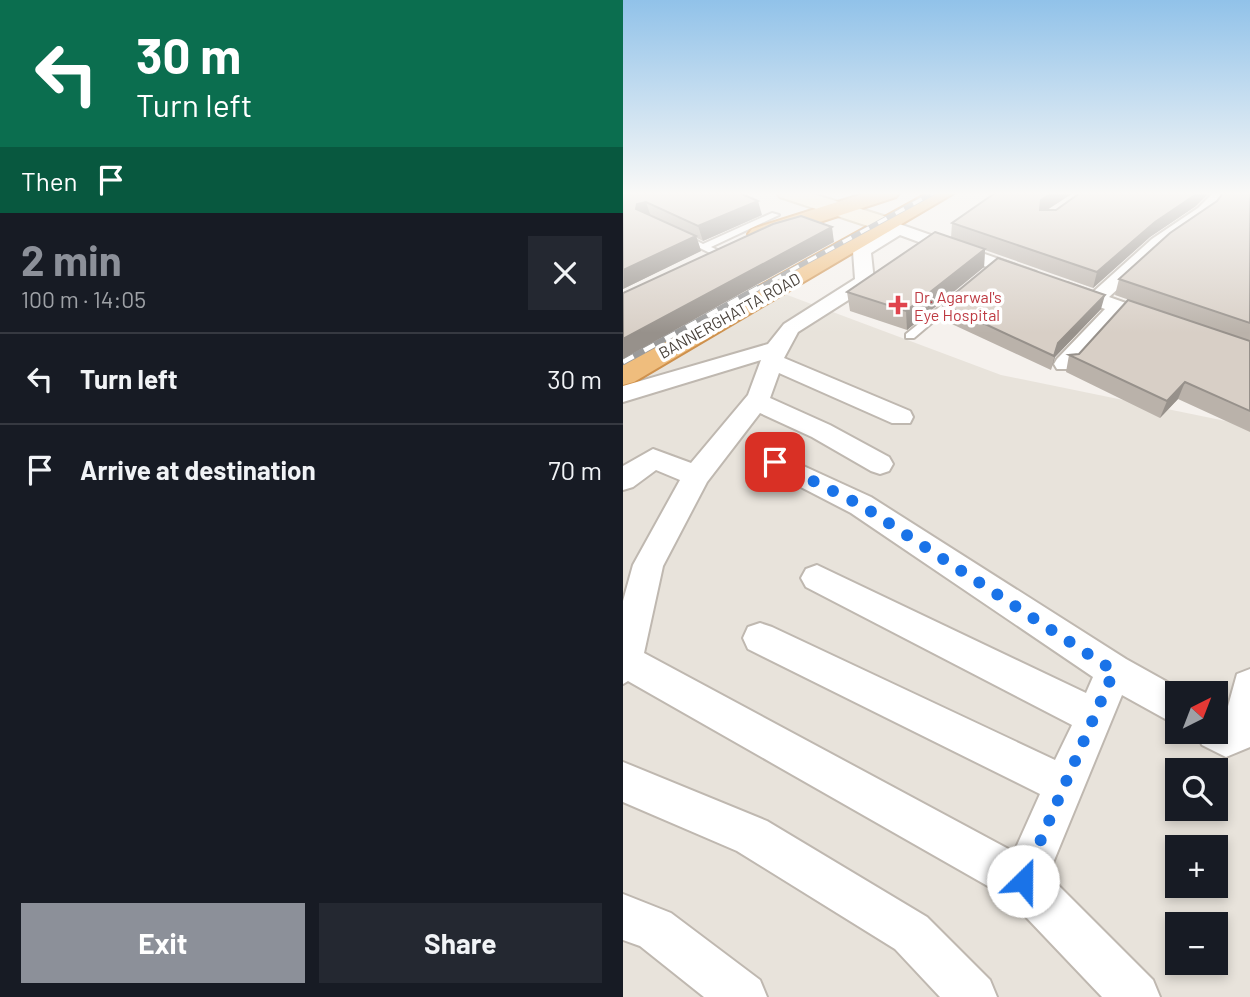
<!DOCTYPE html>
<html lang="en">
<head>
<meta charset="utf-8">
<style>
  body { margin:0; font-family:Barlow,sans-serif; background:#242831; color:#f1f3f6; height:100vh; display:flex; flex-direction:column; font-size:26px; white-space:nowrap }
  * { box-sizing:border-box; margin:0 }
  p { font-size:23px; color:#9ea1a6 }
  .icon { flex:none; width:38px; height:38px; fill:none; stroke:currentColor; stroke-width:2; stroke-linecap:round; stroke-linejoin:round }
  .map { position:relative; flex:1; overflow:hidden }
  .sheet { display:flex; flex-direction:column; background:#171b24; width:623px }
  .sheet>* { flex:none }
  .hud { background:#0b6e4f; color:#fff; overflow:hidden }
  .needle { width:46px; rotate:42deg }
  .controls { position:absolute; left:542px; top:681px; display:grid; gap:14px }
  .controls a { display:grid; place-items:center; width:63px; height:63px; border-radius:0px; background:#171b24; box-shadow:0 4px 10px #0003; font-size:35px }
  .pin { position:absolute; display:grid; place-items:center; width:60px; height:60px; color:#fff; margin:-30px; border-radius:14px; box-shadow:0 4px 10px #0006 }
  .me { position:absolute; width:77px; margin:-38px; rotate:23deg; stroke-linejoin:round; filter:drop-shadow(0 0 5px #0008) }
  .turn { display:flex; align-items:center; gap:24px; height:147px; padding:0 21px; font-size:32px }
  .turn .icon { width:91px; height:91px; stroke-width:2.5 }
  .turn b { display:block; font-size:49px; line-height:60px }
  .then { display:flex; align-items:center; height:66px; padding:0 21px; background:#0003; gap:14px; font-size:26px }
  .round { display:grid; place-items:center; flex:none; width:74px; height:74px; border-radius:0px; background:#242831 }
  .head { display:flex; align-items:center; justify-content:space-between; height:119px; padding:0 21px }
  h1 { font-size:42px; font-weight:700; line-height:52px; color:#8c9099 }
  .action { display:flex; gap:14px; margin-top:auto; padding:14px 21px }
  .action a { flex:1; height:80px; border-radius:0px; background:#8c9099; color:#fff; font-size:28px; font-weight:700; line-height:80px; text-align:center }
  .action a+a { background:#242831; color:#f1f3f6 }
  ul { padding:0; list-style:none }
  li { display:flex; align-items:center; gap:21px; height:91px; padding:0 21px; border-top:2px solid #363941 }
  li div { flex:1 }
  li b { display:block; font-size:26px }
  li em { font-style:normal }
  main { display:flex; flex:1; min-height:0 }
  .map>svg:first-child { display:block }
  .residential { fill:#e8e3db; fill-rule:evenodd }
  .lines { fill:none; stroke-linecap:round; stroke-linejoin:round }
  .lane-casing { stroke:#bfb8b0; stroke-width:4 }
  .street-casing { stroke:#bfb8b0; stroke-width:4 }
  .secondary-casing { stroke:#d2c1a3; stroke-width:4 }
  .highway-casing { stroke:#ce914d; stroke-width:4 }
  .lane { fill:#fff; fill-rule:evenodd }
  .street { fill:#fff; fill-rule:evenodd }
  .secondary { fill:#f9ecd2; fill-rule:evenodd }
  .highway { fill:#efbd7d; fill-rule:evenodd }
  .rail-far1-casing { stroke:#9a9a9a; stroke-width:5 }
  .rail-casing { stroke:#9a9a9a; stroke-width:6 }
  .rail-far1 { stroke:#fff; stroke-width:3.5; stroke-dasharray:10; stroke-linecap:butt }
  .rail { stroke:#fff; stroke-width:4.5; stroke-dasharray:12; stroke-linecap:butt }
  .wall { fill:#bab2aa }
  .shaded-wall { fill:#97918b }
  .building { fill:#d8cfc6; stroke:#97918b; stroke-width:2 }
  .route { stroke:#1a73e8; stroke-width:12; stroke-dasharray:0 21.6 }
  .health-dot { fill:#e0444e; stroke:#fff; stroke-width:2.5 }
  .labels { text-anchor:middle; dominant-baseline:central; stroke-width:7; stroke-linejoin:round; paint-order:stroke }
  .far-health-label { font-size:16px; fill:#be3a42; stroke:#fff; text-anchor:start }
  .far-street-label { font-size:16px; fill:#49423b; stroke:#fff }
</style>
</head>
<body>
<main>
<section class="sheet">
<div class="hud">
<div class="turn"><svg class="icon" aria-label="left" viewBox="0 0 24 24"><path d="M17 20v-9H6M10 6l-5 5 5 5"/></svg><div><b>30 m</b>Turn left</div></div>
<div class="then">Then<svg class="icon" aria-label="arrive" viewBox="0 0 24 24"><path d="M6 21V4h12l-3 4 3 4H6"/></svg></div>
</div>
<div class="head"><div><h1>2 min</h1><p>100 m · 14:05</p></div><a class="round"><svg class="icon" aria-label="close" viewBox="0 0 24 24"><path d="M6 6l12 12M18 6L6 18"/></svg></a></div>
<ul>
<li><svg class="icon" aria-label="left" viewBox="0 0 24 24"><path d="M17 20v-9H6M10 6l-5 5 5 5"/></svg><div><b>Turn left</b></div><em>30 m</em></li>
<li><svg class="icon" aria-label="arrive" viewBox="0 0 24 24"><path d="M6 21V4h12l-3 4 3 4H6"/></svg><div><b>Arrive at destination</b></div><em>70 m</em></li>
</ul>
<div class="action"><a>Exit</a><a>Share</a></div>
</section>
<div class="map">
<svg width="627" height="997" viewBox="0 0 627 997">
  <rect width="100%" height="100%" fill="#f5f1ed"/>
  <path class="residential" d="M151 290 378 375 627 426V997H0V375ZM555 693H593V732H555ZM555 770H593V808H555ZM555 847H593V886H555ZM555 924H593V962H555Z"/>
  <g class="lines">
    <g class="lane-casing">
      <g id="lane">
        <path d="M149 213 156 215 88 247 99 252V256H93L55 237 62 235 80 244Z"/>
        <path d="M330 296 338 298 291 338H283V334Z"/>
      </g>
    </g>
    <g class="street-casing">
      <g id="street">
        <path d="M590 193H606L587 214 541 247 486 297 542 317 545 321 542 325 535 327 499 315 450 369H434L431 364 434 359 482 309 437 293 434 289 437 285 444 283 470 292 529 239 575 208Z"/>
        <path d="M265 220 413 272 415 276 413 280H399L277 235 248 253 251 281 249 285 175 332 161 358 287 411 290 417 287 423H269L156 373 147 398 207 425 266 457 270 464 266 471 257 474 248 471 189 437 137 413 84 482 40 566 21 653 391 852 417 794 125 649 120 638 125 627 137 623 149 627 432 760 449 725 183 587 178 578 183 569 194 565 463 693 470 677 228 513 143 469 139 462 143 455 152 453 248 497 503 659 564 693H555V726L499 695 425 875 530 980 537 997H479L384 897 5 681 0 684V601L10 565 57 480 33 470 10 487 0 490V466L30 449 68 463 125 395 138 360 0 402V386L145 344 161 324 232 279 230 251 263 230 257 225Z"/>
        <path d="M627 669V747L603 757 579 745 573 732H593V714L602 717 614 674Z"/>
        <path d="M0 762 144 821 304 917 367 980 374 997H317L272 949 114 851 0 802Z"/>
        <path d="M0 894 48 913 137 980 144 997H81L17 946 0 940Z"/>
      </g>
    </g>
    <g class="secondary-casing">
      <path id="secondary" d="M154 193H187L273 220 276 225 265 232 257 230 157 197Z"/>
    </g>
    <g class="highway-casing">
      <g id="highway">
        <path d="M243 193H276L273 197 145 239H129L125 234 129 229Z"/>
        <path d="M305 193H331L11 382 0 385V362Z"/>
      </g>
    </g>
    <use href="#lane" class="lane"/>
    <use href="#street" class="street"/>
    <use href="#secondary" class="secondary"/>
    <use href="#highway" class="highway"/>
    <g class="rail-far1-casing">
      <path id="rail-far1" d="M132 290 310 193"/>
    </g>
    <g class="rail-casing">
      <path id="rail" d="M0 362 135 288"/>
    </g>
    <use href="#rail-far1" class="rail-far1"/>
    <use href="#rail" class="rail"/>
  </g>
  <g class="wall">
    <path d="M0 193 139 215 80 241 74 238 78 251 0 289Z"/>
    <path d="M450 193 424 210 573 206 527 237 470 288 362 250 361 267 284 330 227 311 224 292 328 238 329 223Z"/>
    <path d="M627 193V432L555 399 537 418 443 372 446 355 456 354 549 315 492 295 496 279 594 201Z"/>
    <path d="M319 304 478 309 432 357 428 370 318 319Z"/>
  </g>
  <g class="shaded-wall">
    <path d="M428 193H450L416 215 418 200Z"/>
    <path d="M575 193H586L573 206 527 237 470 288 474 272 532 222Z"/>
    <path d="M135 201 139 215 80 241 75 226Z"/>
    <path d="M23 202 28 217 13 209 14 204Z"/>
    <path d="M209 227 211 242 0 359V339Z"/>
    <path d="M73 236 78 251 0 289V270Z"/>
    <path d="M362 249 361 267 284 330 283 311Z"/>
    <path d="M482 295 478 309 432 357 428 370 435 343Z"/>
    <path d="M562 382 555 399 537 418 544 401Z"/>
  </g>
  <g class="building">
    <path d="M0 193H117L135 201 75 226 23 202 14 204 13 209 73 236 0 270Z"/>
    <path d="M372 193H428L418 200 417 210H433L457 193H575L532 222 474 272 329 223Z"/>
    <path d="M600 193H627V323L496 279 547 233 594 201Z"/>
    <path d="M178 216 209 227 0 339V293L150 224Z"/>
    <path d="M312 232 362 249 283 311 224 292Z"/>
    <path d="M375 258 482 295 435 343 431 356 319 304Z"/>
    <path d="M505 300 627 341V411L562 382 544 401 446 355 456 354Z"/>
  </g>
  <linearGradient id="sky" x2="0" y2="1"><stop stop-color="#91c2e9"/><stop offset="0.58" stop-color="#faf9f7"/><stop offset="1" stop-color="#faf9f7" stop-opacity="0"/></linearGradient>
  <rect width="627" height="333" fill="url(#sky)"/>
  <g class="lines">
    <path class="route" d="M152 462 238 505 491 671 400 881"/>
  </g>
  <path class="health-dot" d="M271.5 294.5h7v7h7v7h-7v7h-7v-7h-7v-7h7z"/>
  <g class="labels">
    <g class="far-health-label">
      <text x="291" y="296">Dr. Agarwal's<tspan x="291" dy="18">Eye Hospital</tspan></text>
    </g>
    <g class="far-street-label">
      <text transform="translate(106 315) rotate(-29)">BANNERGHATTA ROAD</text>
    </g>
  </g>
</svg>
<div class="controls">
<a><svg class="needle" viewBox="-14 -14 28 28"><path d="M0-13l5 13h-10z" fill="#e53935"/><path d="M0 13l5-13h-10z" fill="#9ea1a6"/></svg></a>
<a><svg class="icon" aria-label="search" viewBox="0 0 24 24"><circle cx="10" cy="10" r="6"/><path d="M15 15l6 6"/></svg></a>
<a>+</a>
<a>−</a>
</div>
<div class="pin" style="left:152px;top:462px;background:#d93025"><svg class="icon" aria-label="arrive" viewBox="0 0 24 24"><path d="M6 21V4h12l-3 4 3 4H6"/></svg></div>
<svg class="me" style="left:400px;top:881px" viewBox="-20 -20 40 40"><circle r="19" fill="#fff"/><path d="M0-13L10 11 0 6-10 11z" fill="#1a73e8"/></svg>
</div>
</main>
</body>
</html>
